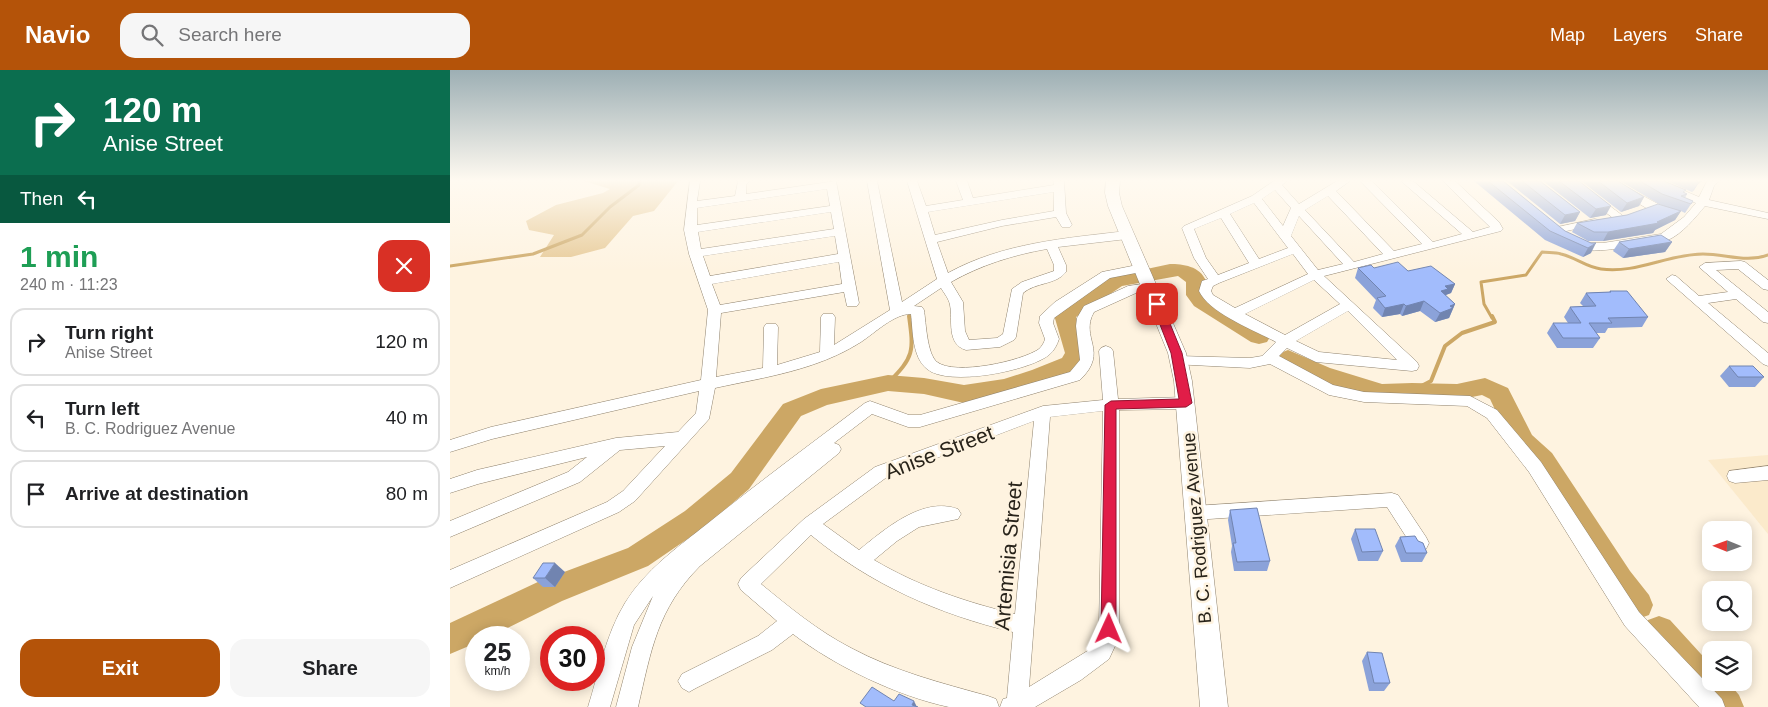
<!DOCTYPE html>
<html lang="en">
<head>
<meta charset="utf-8">
<style>
  body { margin:0; font-family:Helvetica,sans-serif; background:#f6f6f6; color:#202124; height:100vh; display:flex; flex-direction:column; font-size:19px; white-space:nowrap }
  * { box-sizing:border-box; margin:0 }
  p { font-size:16px; color:#757577 }
  .icon { flex:none; width:28px; height:28px; fill:none; stroke:currentColor; stroke-width:2; stroke-linecap:round; stroke-linejoin:round }
  .map { position:relative; flex:1; overflow:hidden }
  .side { display:flex; flex-direction:column; background:#fff; width:450px }
  .side>* { flex:none }
  .hud { background:#0b6e4f; color:#fff; overflow:hidden }
  .needle { width:32px; rotate:271deg }
  .controls { position:absolute; left:1252px; top:451px; display:grid; gap:10px }
  .controls a { display:grid; place-items:center; width:50px; height:50px; border-radius:10px; background:#fff; box-shadow:0 2px 12px #0003; font-size:25px }
  .speed { position:absolute; left:15px; top:556px; display:flex; gap:10px; font-size:25px; font-weight:700; text-align:center }
  .speed>* { display:grid; place-content:center; width:65px; height:65px; border-radius:50%; background:#fff; box-shadow:0 2px 12px #0003; line-height:1 }
  .speed small { font-size:12px; font-weight:400 }
  .speed .limit { border:8px solid #d22; background:#fff; color:#111 }
  .pin { position:absolute; display:grid; place-items:center; width:42px; height:42px; color:#fff; margin:-21px; border-radius:10px; box-shadow:0 2px 8px #0006 }
  .me { position:absolute; width:55px; margin:-28px; rotate:1deg; stroke-linejoin:round; filter:drop-shadow(0 0 4px #0008) }
  .turn { display:flex; align-items:center; gap:18px; height:105px; padding:0 20px; font-size:22px }
  .turn .icon { width:65px; height:65px; stroke-width:2.5 }
  .turn b { display:block; font-size:35px; line-height:42px }
  .then { display:flex; align-items:center; height:48px; padding:0 20px; background:#0003; gap:10px; font-size:19px }
  .round { display:grid; place-items:center; flex:none; width:52px; height:52px; border-radius:15px; background:#f6f6f6 }
  .headline { display:flex; align-items:center; justify-content:space-between; height:85px; padding:0 20px }
  h1 { font-size:30px; font-weight:700; line-height:38px; color:#1e9e55 }
  .primary-button { display:flex; gap:10px; margin-top:auto; padding:10px 20px }
  .primary-button a { flex:1; height:58px; border-radius:15px; background:#b45309; color:#fff; font-size:20px; font-weight:700; line-height:58px; text-align:center }
  .primary-button a+a { background:#f6f6f6; color:#202124 }
  ul { padding:0; list-style:none }
  li { display:flex; align-items:center; gap:15px; height:68px; margin:0 10px 8px; padding:0 10px; border:2px solid #e0e0e0; border-radius:15px }
  li div { flex:1 }
  li b { display:block; font-size:19px }
  li em { font-style:normal }
  header { display:flex; align-items:center; gap:30px; box-sizing:border-box; height:70px; padding:0 25px; background:#b45309; color:#fff }
  header strong { font-size:24px }
  nav { display:flex; gap:28px; margin-inline-start:auto; font-size:18px }
  .search { width:350px; height:45px; background:#f6f6f6; display:flex; align-items:center; gap:12px; box-sizing:border-box; padding:0 18px; border-radius:15px; color:#757577; font-size:19px }
  main { display:flex; flex:1; min-height:0 }
  .map>svg:first-child { display:block }
  .built { fill:#fbeacb }
  .green { fill:#e7ca97 }
  .lines { fill:none; stroke-linecap:round; stroke-linejoin:round }
  .stream-far1 { stroke:#cca765; stroke-width:3 }
  .stream { stroke:#cca765; stroke-width:4 }
  .river { fill:#cca765; fill-rule:evenodd }
  .minor-casing { stroke:#90836e; stroke-width:1 }
  .tertiary-casing { stroke:#90836e; stroke-width:1 }
  .minor { fill:#fff; fill-rule:evenodd }
  .tertiary { fill:#fff; fill-rule:evenodd }
  .wall { fill:#8ba2d9 }
  .shaded-wall { fill:#7184b0 }
  .building { fill:#a2bcfc; stroke:#7184b0 }
  .route { fill:#e11d48; stroke:#92132f }
  .labels { text-anchor:middle; dominant-baseline:central; stroke-width:5; stroke-linejoin:round; paint-order:stroke }
  .street-label { font-size:18px; fill:#28231a; stroke:#fef3e0 }
  .near-street-label { font-size:21px; fill:#28231a; stroke:#fef3e0 }
</style>
</head>
<body>
<header>
<strong>Navio</strong>
<div class="search"><svg class="icon" aria-label="search" viewBox="0 0 24 24"><circle cx="10" cy="10" r="6"/><path d="M15 15l6 6"/></svg>Search here</div>
<nav><a>Map</a><a>Layers</a><a>Share</a></nav>
</header>
<main>
<section class="side">
<div class="hud">
<div class="turn"><svg class="icon" aria-label="right" viewBox="0 0 24 24"><path d="M7 20v-9h11M14 6l5 5-5 5"/></svg><div><b>120 m</b>Anise Street</div></div>
<div class="then">Then<svg class="icon" aria-label="left" viewBox="0 0 24 24"><path d="M17 20v-9H6M10 6l-5 5 5 5"/></svg></div>
</div>
<div class="headline"><div><h1>1 min</h1><p>240 m · 11:23</p></div><a class="round" style="background:#d93025;color:#fff"><svg class="icon" aria-label="close" viewBox="0 0 24 24"><path d="M6 6l12 12M18 6L6 18"/></svg></a></div>
<ul>
<li><svg class="icon" aria-label="right" viewBox="0 0 24 24"><path d="M7 20v-9h11M14 6l5 5-5 5"/></svg><div><b>Turn right</b><p>Anise Street</p></div><em>120 m</em></li>
<li><svg class="icon" aria-label="left" viewBox="0 0 24 24"><path d="M17 20v-9H6M10 6l-5 5 5 5"/></svg><div><b>Turn left</b><p>B. C. Rodriguez Avenue</p></div><em>40 m</em></li>
<li><svg class="icon" aria-label="arrive" viewBox="0 0 24 24"><path d="M6 21V4h12l-3 4 3 4H6"/></svg><div><b>Arrive at destination</b></div><em>80 m</em></li>
</ul>
<div class="primary-button"><a>Exit</a><a>Share</a></div>
</section>
<div class="map">
<svg width="1318" height="637" viewBox="0 0 1318 637">
  <rect width="100%" height="100%" fill="#fef3e0"/>
  <path class="built" d="M1318 385V464L1258 390Z"/>
  <path class="green" d="M134 111H228L204 141 183 146 155 178 121 187H90L104 165 79 160 76 151 106 135 153 123 160 119Z"/>
  <g class="lines">
    <g class="stream-far1">
      <path d="M0 196 83 184 132 165 160 137 189 115V111"/>
      <path d="M1042 248 1034 234 1031 212 1076 205 1092 182C1098 183 1105 182 1111 184 1125 187 1136 197 1151 199 1186 204 1218 184 1253 184 1276 184 1296 193 1318 185"/>
    </g>
    <g class="stream">
      <path d="M438 313C464 287 464 282 459 246"/>
      <path d="M962 321 981 311 995 276 1012 263 1045 252 1042 246"/>
    </g>
    <g class="river">
      <path d="M720 194C733 194 750 196 756 211 758 216 755 221 758 226L817 262 820 267 817 272 809 274 801 272 744 236 736 225V212L728 206 672 216 626 247 637 283 629 299 598 312 554 325 514 333 474 324 438 321 377 335 351 346 299 419 255 457 198 496 112 531 37 568H26V573L0 584V553L90 511 178 478 235 441 281 403 333 334 371 319 438 305 474 308 514 315 554 309 582 300 612 288 615 283 604 245 607 240 659 207Z"/>
      <path d="M838 280 880 298 932 314 962 313 1007 314 1035 308 1058 318 1082 365 1102 383 1180 501 1199 525 1203 535 1199 545 1188 549 1177 545 1158 521 1084 397 1063 378 1040 329 1032 325 1007 330 962 329 932 332 864 310 830 293 827 288 830 283Z"/>
      <path d="M1209 546 1220 550 1261 595V612H1278L1289 625 1294 637H1254L1198 572 1193 561 1198 550Z"/>
    </g>
    <g class="minor-casing">
      <g id="minor">
        <path d="M240 111H250L247 131 285 126 288 111H300L296 115V124L386 111 409 233 407 236H397L394 222 271 243 266 307 313 298 314 257 316 254H326L328 257 327 295 370 282 371 247 373 244H383L385 247 384 275 440 240 417 111H427L452 232 487 209 457 111H467L476 136 513 130 506 111H517L523 128 604 115V111H614L616 143 622 155 620 157H612L606 147 552 156 487 172 498 203C552 173 616 168 677 161L683 165 677 169 608 177 616 195V202C606 215 586 212 573 223L566 267 564 270 550 277 516 280C496 274 503 250 500 235 499 229 494 223 491 218L464 236 472 237 474 240C476 253 477 284 487 292 505 306 572 291 589 279 592 276 594 273 595 269L589 253 590 246 605 232 652 202 692 194 698 198 696 201 660 208 604 248 603 253 609 269C607 275 604 281 599 285 579 301 498 317 477 299 462 287 463 261 461 244 444 244 426 262 411 272 367 300 316 307 265 318L259 349 185 431 169 442 0 518V500L157 432 173 421 215 376 170 380 130 412 0 467V451L118 402 137 387 28 414 0 423V409L27 400 166 368 228 362 246 343 249 321 42 369 0 382V370L41 357 251 310 258 240 239 184 234 160ZM377 119 380 136 247 155V138ZM604 122V141L552 150 485 165 478 142ZM381 142 384 159 251 179 248 162ZM385 166 388 184 260 206 253 186ZM597 179 604 195V201L572 212 562 219 553 264 547 268 519 270 515 261 513 232 501 212C531 195 563 185 597 179ZM389 192 392 214 270 235 262 214Z"/>
        <path d="M824 111H837L832 115 849 134 887 111H900L886 121 944 181 972 174 910 111H922L983 172 1012 164 951 111H963L1023 162 1040 157 993 111H1005L1049 152 1053 159 1051 161 874 206 967 292 969 296 967 300 962 301 866 292 837 278 829 286 883 315 914 322 1020 326 1047 340 1091 392 1189 542 1272 629 1275 637H1249L1175 556 1079 402 1037 348 1017 336 914 332 879 325 820 294 800 298 723 294 721 291 723 288 728 286 800 288 812 286 826 272C804 260 759 243 749 221L752 211 758 209 744 188 732 158 734 156 802 126ZM825 120 841 138 833 156 812 129ZM878 126 933 184 904 192 855 140ZM804 133 838 178 809 189 780 144ZM849 146 893 194 868 200 841 166ZM771 148 799 193 768 205 756 188 744 159ZM843 184 858 204 785 238 763 225 761 221 763 216 769 213ZM864 210 890 234 835 265 795 244ZM898 241 947 290 869 282 846 271Z"/>
        <path d="M1115 111H1127L1177 149 1171 152 1167 151Z"/>
        <path d="M1151 111H1165L1225 143 1219 146 1198 139Z"/>
        <path d="M1196 111H1211L1249 127 1257 111H1269L1264 116 1259 130 1318 143V149L1255 136C1245 148 1232 164 1218 170 1207 174 1145 183 1134 180 1129 179 1124 176 1121 172L1127 168 1138 173H1153L1211 164 1234 147 1246 133 1211 120Z"/>
        <path d="M1145 149 1149 150 1151 152 1149 154 1107 163 1101 160 1103 158Z"/>
        <path d="M1291 191 1295 192 1318 210V220L1313 219 1288 199 1266 200 1318 242V253L1313 252 1286 229 1258 233 1318 283V296L1313 294 1216 209 1222 205 1226 206 1249 226 1278 222 1249 197 1255 193Z"/>
        <path d="M700 213 706 217 705 220 686 223 644 242C629 268 660 281 630 310L470 357H458L422 344 384 373 389 375 391 379 389 383 250 496C207 539 201 581 188 637H166L182 577 203 526 184 555 160 637H138C149 602 156 564 175 533 195 500 228 477 257 454 309 412 362 373 415 333L420 331 459 345H470L620 302 630 290 626 256 627 248 634 236 678 216Z"/>
        <path d="M656 276 661 278 663 281 668 329 736 327 741 329 744 333 741 337 736 339 669 340V559L666 574 659 589 631 610 585 637H550L553 629 557 628 563 562C488 544 420 514 361 465L311 514C339 537 368 561 401 578 444 601 491 613 538 626L546 629 549 637C533 637 514 637 499 637 447 626 385 596 343 564L322 580 246 618 239 622 232 618 228 611 232 604 308 566 327 551 291 520 288 514 291 508 354 449 425 397 593 336 653 330 649 281 651 278ZM653 341 649 559 646 573 639 580 579 617 600 347ZM584 351 565 544C515 532 468 516 424 490L447 471 469 457 508 449 511 444 508 439C472 426 434 460 409 480L373 454 437 407Z"/>
        <path d="M1318 396V410L1285 413 1279 411 1277 406 1279 401Z"/>
        <path d="M942 423 948 425 976 467 979 473 976 479 970 481 964 479 937 437 744 450 738 448 735 443 738 438 744 436Z"/>
      </g>
    </g>
    <g class="tertiary-casing">
      <path id="tertiary" d="M656 111H670L669 123 672 136 736 283 742 311 778 637H750L724 311 718 283 658 136 655 123Z"/>
    </g>
    <use href="#minor" class="minor"/>
    <use href="#tertiary" class="tertiary"/>
  </g>
  <g class="wall">
    <path d="M1024 111H1053L1115 161 1141 173V183L1133 187 1095 170Z"/>
    <path d="M1057 111H1090L1130 142 1125 151 1110 154Z"/>
    <path d="M1093 111H1129L1156 145 1140 148Z"/>
    <path d="M1131 111H1168L1194 127 1189 136 1171 142Z"/>
    <path d="M1170 111H1214L1237 124 1235 128 1243 131 1235 143 1231 141 1225 150 1205 160 1203 163 1153 171H1138L1122 162 1127 153 1177 145 1214 136 1207 133Z"/>
    <path d="M1217 111H1252L1248 114 1244 120 1242 122Z"/>
    <path d="M1169 172H1222L1215 182 1173 188 1163 181Z"/>
    <path d="M908 198H924L958 201 1005 214 1001 223 995 225 1005 234 999 248 985 252 970 241 952 246 950 244 932 247 923 238 926 230 905 208Z"/>
    <path d="M1160 221 1198 247 1192 257 1158 258 1155 263H1146L1150 268 1143 278H1107L1097 263 1103 253H1118L1114 247 1120 237 1133 236 1130 233 1136 223 1159 222Z"/>
    <path d="M1279 296 1314 307 1305 317H1279L1270 306Z"/>
    <path d="M780 440 820 491 817 501H784L781 482 782 476 778 450Z"/>
    <path d="M905 459 933 481 928 491H908L901 469Z"/>
    <path d="M950 467 977 483 972 492H951L945 476Z"/>
    <path d="M115 502 105 517H93L83 508Z"/>
    <path d="M917 582 940 613 934 621H919L912 591Z"/>
  </g>
  <g class="shaded-wall">
    <path d="M1246 111H1252L1248 114 1244 120 1242 122 1248 113Z"/>
    <path d="M1194 127 1189 136 1171 142 1177 133Z"/>
    <path d="M1161 136 1156 145 1140 148 1146 139Z"/>
    <path d="M1231 141 1225 150 1205 160 1203 163 1153 171 1158 162Z"/>
    <path d="M1130 142 1125 151 1110 154 1115 145Z"/>
    <path d="M1222 172 1215 182 1173 188 1179 179Z"/>
    <path d="M1146 173 1141 183 1133 187 1138 178Z"/>
    <path d="M1005 214 1001 223 996 225 994 229 991 221 995 216Z"/>
    <path d="M974 231 970 241 952 246 956 236Z"/>
    <path d="M954 234 950 244 932 247 935 238Z"/>
    <path d="M1005 234 999 248 985 252 990 243 1000 236Z"/>
    <path d="M105 493 115 502 105 517 95 508Z"/>
    <path d="M464 631 467 637 462 635Z"/>
  </g>
  <g class="building">
    <path d="M1038 111H1053L1115 161 1141 173H1146L1138 178 1100 161Z"/>
    <path d="M1072 111H1090L1130 142 1115 145Z"/>
    <path d="M1109 111H1129L1161 136 1146 139Z"/>
    <path d="M1148 111H1168L1194 127 1177 133Z"/>
    <path d="M1190 111H1214L1236 120 1233 122 1237 124 1231 126 1243 131 1241 134 1212 124Z"/>
    <path d="M1208 134 1231 141 1207 152 1209 153 1158 162H1144L1127 153 1177 145Z"/>
    <path d="M1211 165 1222 172 1179 179 1169 172Z"/>
    <path d="M948 192 958 201 981 196 1005 214 995 216 998 219 991 221 1005 234 1000 236 1003 238 990 243 974 231 956 236 954 234 935 238 927 228 936 226 908 198 921 195 924 198Z"/>
    <path d="M1160 221H1177L1198 247 1158 248 1162 253H1139L1150 268H1113L1103 253H1131L1120 237 1146 236 1136 223 1161 222Z"/>
    <path d="M1279 296H1303L1314 307H1288Z"/>
    <path d="M807 438 820 491 787 492 783 473H786L780 440Z"/>
    <path d="M905 459H925L933 481 912 482Z"/>
    <path d="M965 466 968 471 973 473 977 483H956L950 467Z"/>
    <path d="M93 493H105L95 508H83Z"/>
    <path d="M917 582 932 583 940 613H924Z"/>
    <path d="M422 617 444 631 449 624 464 631 462 635 468 637H416L410 633Z"/>
  </g>
  <linearGradient id="sky" x2="0" y2="1"><stop stop-color="#9dafb4"/><stop offset="0.55" stop-color="#fffaf1"/><stop offset="1" stop-color="#fffaf1" stop-opacity="0"/></linearGradient>
  <rect width="1318" height="201" fill="url(#sky)"/>
  <path class="route" d="M707 231 712 234 732 283 742 333 736 337 666 339V559L664 564 659 566 653 564 651 559 655 335 661 331 729 329 721 283 702 234Z"/>
  <g class="labels">
    <g class="street-label">
      <text transform="translate(747 458) rotate(-95)">B. C. Rodriguez Avenue</text>
    </g>
    <g class="near-street-label">
      <text transform="translate(489 382) rotate(-21)">Anise Street</text>
      <text transform="translate(558 486) rotate(-85)">Artemisia Street</text>
    </g>
  </g>
</svg>
<div class="controls">
<a><svg class="needle" viewBox="-14 -14 28 28"><path d="M0-13l5 13h-10z" fill="#e53935"/><path d="M0 13l5-13h-10z" fill="#757577"/></svg></a>
<a><svg class="icon" aria-label="search" viewBox="0 0 24 24"><circle cx="10" cy="10" r="6"/><path d="M15 15l6 6"/></svg></a>
<a><svg class="icon" aria-label="layers" viewBox="0 0 24 24"><path d="M12 4l9 5-9 5-9-5zM3 14l9 5 9-5"/></svg></a>
</div>
<div class="speed"><div>25<small>km/h</small></div><div class="limit">30</div></div>
<div class="pin" style="left:707px;top:234px;background:#d93025"><svg class="icon" aria-label="arrive" viewBox="0 0 24 24"><path d="M6 21V4h12l-3 4 3 4H6"/></svg></div>
<svg class="me" style="left:659px;top:559px" viewBox="-20 -20 40 40"><path d="M0-17L14 15 0 8-14 15z" fill="#e11d48" stroke="#fff" stroke-width="4"/></svg>
</div>
</main>
</body>
</html>
